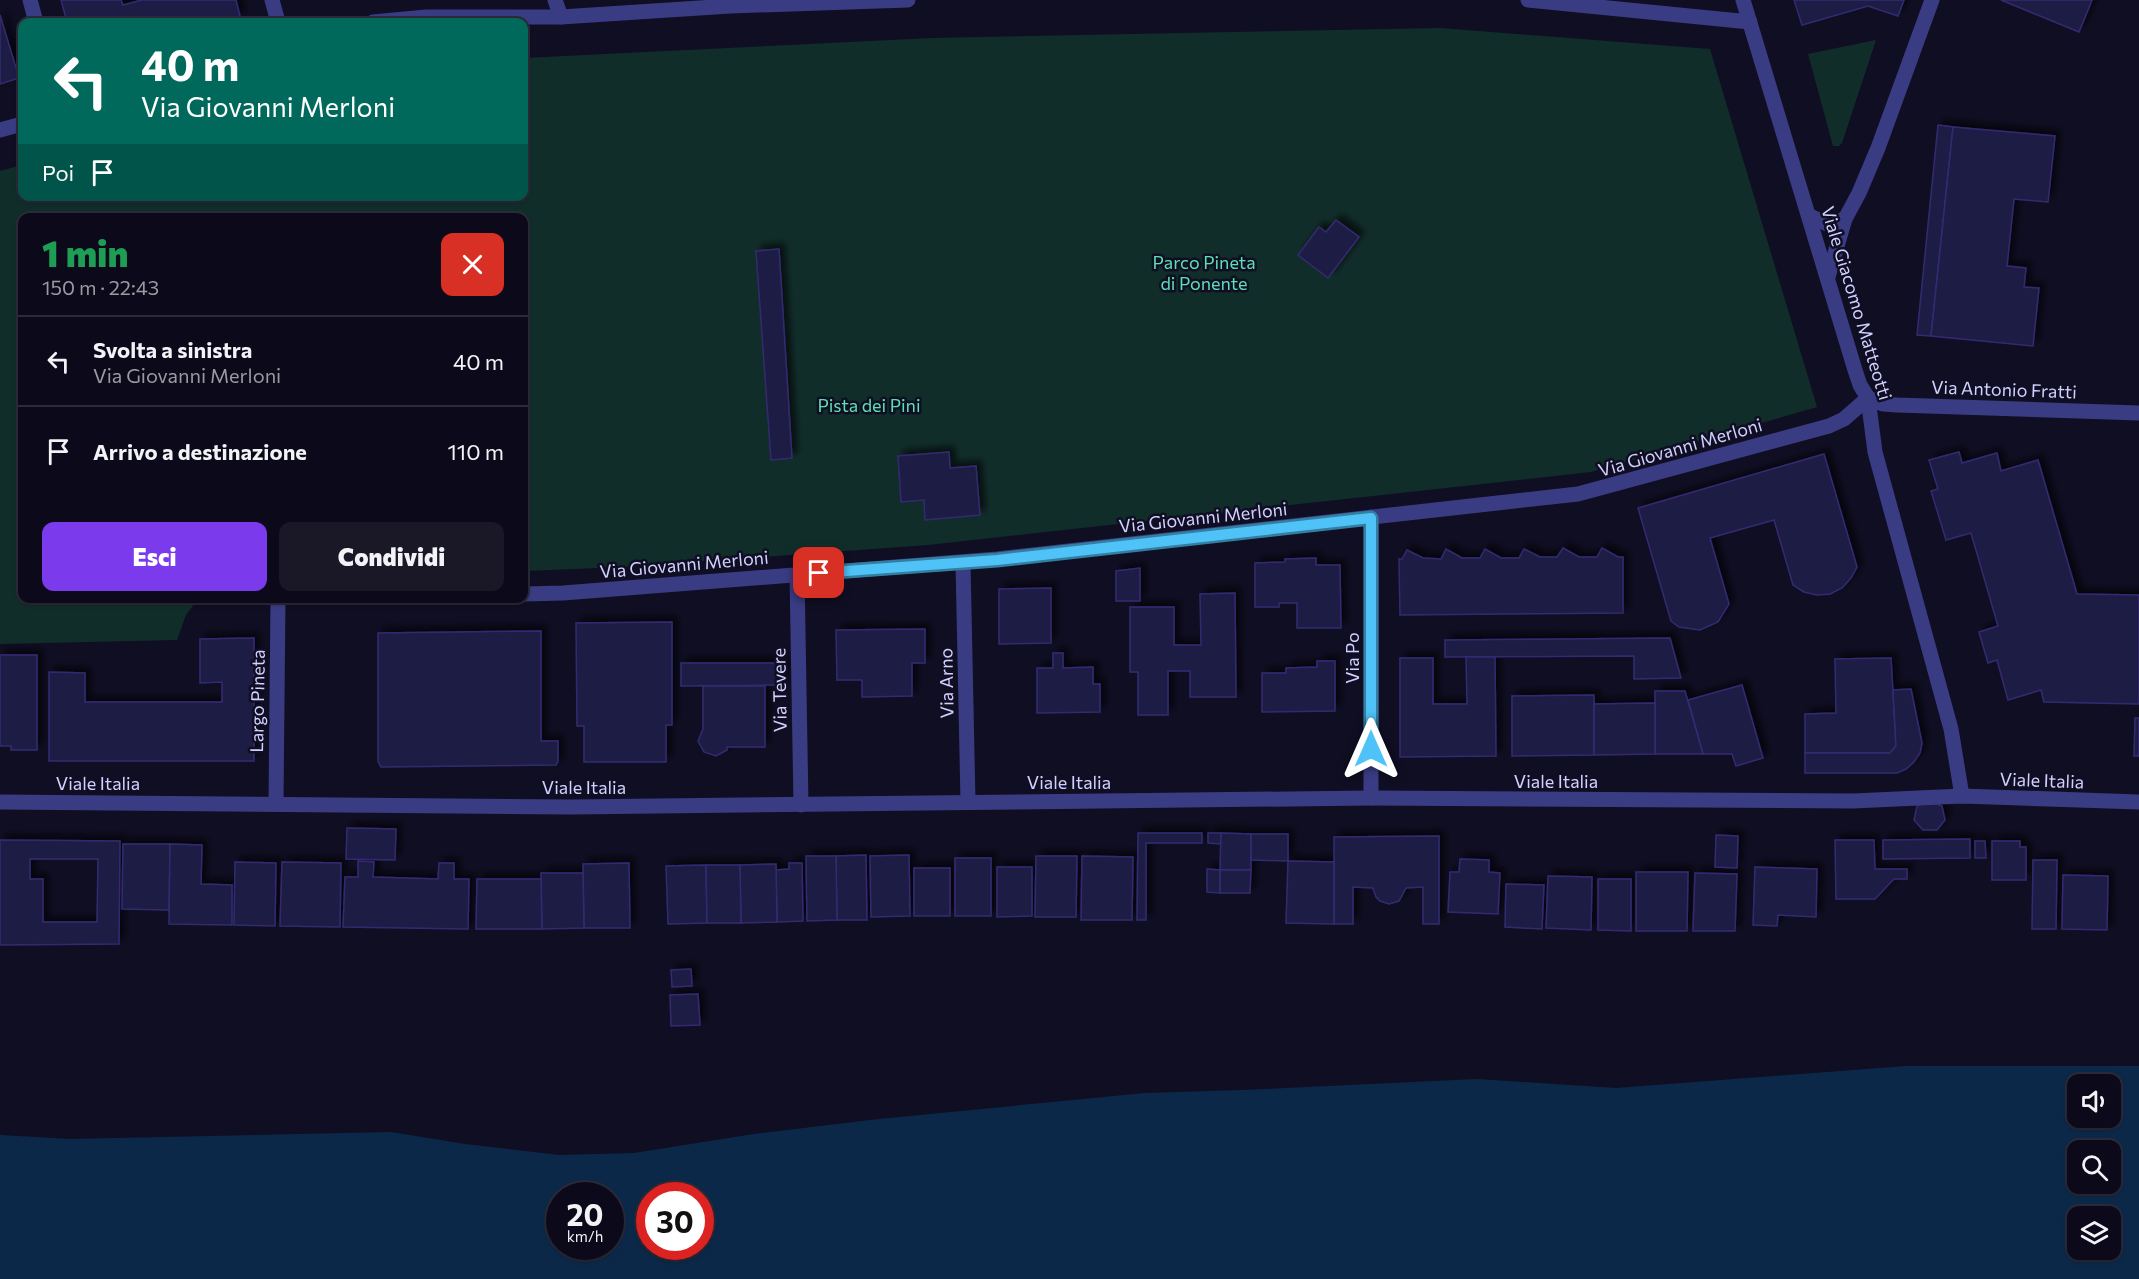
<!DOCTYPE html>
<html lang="it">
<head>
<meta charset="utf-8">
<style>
  body { margin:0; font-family:Commissioner,sans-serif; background:#1a1827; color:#f1f3f6; height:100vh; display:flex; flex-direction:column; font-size:22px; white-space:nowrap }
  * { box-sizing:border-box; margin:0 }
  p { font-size:20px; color:#9a9aa2 }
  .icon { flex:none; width:33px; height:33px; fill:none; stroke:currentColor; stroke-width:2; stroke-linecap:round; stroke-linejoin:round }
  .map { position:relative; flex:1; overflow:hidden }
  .details { position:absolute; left:18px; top:213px; width:510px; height:390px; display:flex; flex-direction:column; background:#0c0a1a; border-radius:12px; box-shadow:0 2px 4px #0004,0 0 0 2px #2c2b39 }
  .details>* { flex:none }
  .banner { position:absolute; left:18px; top:18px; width:510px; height:183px; border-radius:12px; box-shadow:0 2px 4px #0004,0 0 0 2px #2c2b39; background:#00695c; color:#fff; overflow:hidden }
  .fabs { position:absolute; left:2067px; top:1074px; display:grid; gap:12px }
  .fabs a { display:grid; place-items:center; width:54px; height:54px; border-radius:12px; background:#0c0a1a; box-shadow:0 2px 4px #0004,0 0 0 2px #2c2b39; font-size:30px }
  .speed { position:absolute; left:546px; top:1182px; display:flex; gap:12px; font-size:30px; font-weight:700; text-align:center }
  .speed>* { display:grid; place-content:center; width:78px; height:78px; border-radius:50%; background:#0c0a1a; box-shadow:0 2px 4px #0004,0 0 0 2px #2c2b39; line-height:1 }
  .speed small { font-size:15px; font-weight:400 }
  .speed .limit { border:9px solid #d22; background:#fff; color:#111 }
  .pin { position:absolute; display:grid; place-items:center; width:51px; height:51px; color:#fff; margin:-26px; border-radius:12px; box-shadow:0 3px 9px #0006 }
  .me { position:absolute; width:66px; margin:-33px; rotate:0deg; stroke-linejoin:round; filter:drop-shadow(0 0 4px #0008) }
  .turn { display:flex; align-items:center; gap:21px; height:126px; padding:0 24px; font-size:27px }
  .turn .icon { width:78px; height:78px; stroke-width:2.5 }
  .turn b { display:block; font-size:42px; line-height:51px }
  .then { display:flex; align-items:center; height:57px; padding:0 24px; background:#0003; gap:12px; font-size:22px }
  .round { display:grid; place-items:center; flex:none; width:63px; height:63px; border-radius:12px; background:#1a1827 }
  .headline { display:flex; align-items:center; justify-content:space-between; height:102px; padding:0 24px }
  h1 { font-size:36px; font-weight:800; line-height:45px; color:#1e9e55 }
  .primary-button { display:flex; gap:12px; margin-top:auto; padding:12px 24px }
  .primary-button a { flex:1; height:69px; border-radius:12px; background:#7c3aed; color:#fff; font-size:24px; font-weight:800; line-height:69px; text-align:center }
  .primary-button a+a { background:#1a1827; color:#f1f3f6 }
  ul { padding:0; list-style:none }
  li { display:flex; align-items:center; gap:18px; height:90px; padding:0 24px; border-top:2px solid #2c2b39 }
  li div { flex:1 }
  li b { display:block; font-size:22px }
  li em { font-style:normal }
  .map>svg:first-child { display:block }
  .green { fill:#112d2a }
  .water { fill:#0c2849; fill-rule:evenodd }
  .building { fill:#1f1a45; stroke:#332c71; stroke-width:1.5; fill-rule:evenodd; filter:url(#shadow) }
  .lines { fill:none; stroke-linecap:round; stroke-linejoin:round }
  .street { stroke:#393c83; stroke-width:15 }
  .route-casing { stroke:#337fa1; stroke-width:15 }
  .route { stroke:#4fc3f7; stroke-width:10 }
  .labels { text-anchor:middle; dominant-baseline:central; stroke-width:5; stroke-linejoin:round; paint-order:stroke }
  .park-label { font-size:18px; fill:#5be0b4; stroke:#100e23 }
  .street-label { font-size:18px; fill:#d2d0ff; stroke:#100e23 }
</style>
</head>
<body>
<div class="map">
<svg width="2139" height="1279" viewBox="0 0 2139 1279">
  <defs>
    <filter id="shadow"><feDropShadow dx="5.5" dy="-5.5" stdDeviation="3" flood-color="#0009"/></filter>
  </defs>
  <rect width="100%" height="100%" fill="#100e23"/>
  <g class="green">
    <path d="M1440 28 1710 49 1817 407 1591 472 928 545 623 567 524 571V218H22V598L198 599 186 615 177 640 0 644V171L22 165V196H524V58L932 38Z"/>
    <path d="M1876 40 1842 143 1839 146H1833L1808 54Z"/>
  </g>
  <path class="water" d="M1906 1066H2139V1279H0V1135L70 1139 391 1132 465 1144 559 1155 634 1153 754 1134 879 1119 1145 1093 1243 1090 1477 1079 1616 1088ZM2078 1084H2110V1118H2078ZM2078 1150H2110V1184H2078ZM560 1196H610V1246H560ZM650 1196H700V1246H650ZM2078 1216H2110V1250H2078Z"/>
  <g class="building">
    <path d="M61 0H121L123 5 142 0H236L240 16 223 21V22H67Z"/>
    <path d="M1794 0H1904L1898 16 1868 6 1802 25Z"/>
    <path d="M2001 0H2092L2079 32Z"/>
    <path d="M0 15 19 78 0 84Z"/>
    <path d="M1938 125 1953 127 1931 336 1917 335Z"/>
    <path d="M1953 127 2055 136 2048 202 2014 199 2007 266 2026 268 2024 287 2039 288 2033 346 1931 336Z"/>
    <path d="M1336 220 1359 237 1328 278 1298 255 1319 227 1326 232Z"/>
    <path d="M779 249 792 458 771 460 756 251Z"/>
    <path d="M949 452 950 468 976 466 980 515 925 520 924 500 901 502 898 456Z"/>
    <path d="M1959 452 1962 463 1997 453 2001 471 2038 460 2077 594 2139 595V704L2044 702 2041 690 2008 700 1997 660 1988 663 1979 632 1998 626 1971 533 1946 540 1931 491 1938 489 1929 460Z"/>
    <path d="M1824 454 1857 567 1851 578 1842 588 1830 594 1817 595 1804 592 1793 585 1774 520 1710 538 1729 604 1718 622 1700 630 1679 627 1671 621 1638 508Z"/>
    <path d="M1563 548 1579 557H1597L1602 548 1618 557H1623V613L1400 615 1399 559H1402L1407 550 1423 558 1441 559 1446 549 1462 558H1480L1485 549 1501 558H1519L1524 549 1540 557H1557Z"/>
    <path d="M1316 558V565H1340L1341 628H1297V603H1279V607H1255V563L1285 562V559Z"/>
    <path d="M1140 568V601H1116V571Z"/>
    <path d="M1051 588V643L999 644V589Z"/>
    <path d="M1235 593 1236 697H1190V671H1168V715H1138V672H1130V607H1174V645H1201L1200 594Z"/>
    <path d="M672 622V725H666V762H584V726H577L576 623Z"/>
    <path d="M925 629V663H912V696L862 697V680H837L836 630Z"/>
    <path d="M541 631V741H558V761L556 765 381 767 378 761V633Z"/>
    <path d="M254 638V761H49V672L85 673V702H222V682L200 683V639Z"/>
    <path d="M1670 638 1681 678 1634 679V656L1445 657V640Z"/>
    <path d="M1053 653H1063V668L1093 667V684H1100V712L1037 713V668H1053Z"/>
    <path d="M0 655H37V750H11V746H0Z"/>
    <path d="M1466 657H1495L1496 756 1400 757V658H1433V704H1467Z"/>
    <path d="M1891 658 1896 746 1890 753H1805V714L1836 713 1835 659Z"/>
    <path d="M1317 661H1335V711L1262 712V673H1286V668L1317 667Z"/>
    <path d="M681 663H782V685L681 686Z"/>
    <path d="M1742 685 1763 758 1736 766 1732 754H1703L1688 700Z"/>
    <path d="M703 686H765V747H727V750L716 756 704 752 698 741 703 729Z"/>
    <path d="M1911 689 1922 743 1920 753 1914 762 1906 769 1897 773H1805V753H1890L1896 746 1893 690Z"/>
    <path d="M1655 691H1685L1703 754H1655Z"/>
    <path d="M1594 695V755L1512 756V696Z"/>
    <path d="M1655 703V754L1594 755V704Z"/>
    <path d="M2135 718H2139V756H2134Z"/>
    <path d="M1930 801 1942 806 1945 820 1937 830H1923L1914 820 1917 806Z"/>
    <path d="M347 828 396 829 395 860 346 859Z"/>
    <path d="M1138 833H1202V843H1146V920H1137Z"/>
    <path d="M1208 833H1221V844L1208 843Z"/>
    <path d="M1221 833 1251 834V870H1220Z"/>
    <path d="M1251 834H1288V861L1251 860Z"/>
    <path d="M1716 835 1738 836 1737 868 1715 867Z"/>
    <path d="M1439 836V924H1423V887L1406 888 1399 901 1389 904 1380 901 1376 897 1373 888 1353 887V924H1334V837Z"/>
    <path d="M1970 839V858L1883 859V840Z"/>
    <path d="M0 840 120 841 119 944 0 945ZM30 859H98L97 922H43V879H30Z"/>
    <path d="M1835 840H1874L1875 869H1907V879H1894L1875 899H1836Z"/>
    <path d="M1975 841H1985L1986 858H1975Z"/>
    <path d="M1992 841H2020V847H2026V880H1992Z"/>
    <path d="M123 844H170L169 910 122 909Z"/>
    <path d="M170 844 202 845 201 884 232 885V925L169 924Z"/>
    <path d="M866 855 867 920H837L836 856Z"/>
    <path d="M909 855 910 916 871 917 870 856Z"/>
    <path d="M806 856H836L837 920 807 921Z"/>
    <path d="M1036 856H1077L1076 917H1035Z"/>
    <path d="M1082 856 1133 857 1132 920H1081Z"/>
    <rect x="955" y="858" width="36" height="58"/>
    <path d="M1460 859 1489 860V872L1500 873 1498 914 1448 912 1450 872H1459Z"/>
    <path d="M2033 860H2057L2056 929H2032Z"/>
    <path d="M358 861 374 862 373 877 438 879 439 863H454V879H469L468 929 343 927 345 877H358Z"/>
    <path d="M1288 861 1334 862V924L1286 923Z"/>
    <path d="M235 862 276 863 275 926 234 925Z"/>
    <path d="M282 862 341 863 340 927 280 926Z"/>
    <path d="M629 863 630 928H584L583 864Z"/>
    <path d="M789 863H802L803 921 777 922 776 870 789 869Z"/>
    <path d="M776 864 777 922 741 923 740 865Z"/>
    <path d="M706 865 707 923 668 924 666 866Z"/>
    <path d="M706 865H740L741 923H707Z"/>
    <path d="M997 867H1032V916L997 917Z"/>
    <path d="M1755 867 1817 869 1816 917 1778 915 1777 926 1753 925Z"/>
    <rect x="914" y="868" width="36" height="48"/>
    <path d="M1207 869 1220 870V893L1207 892Z"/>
    <path d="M1220 870H1251L1250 893H1220Z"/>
    <path d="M1636 872H1688L1687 931H1636Z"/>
    <path d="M541 873H583L584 928 542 929Z"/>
    <path d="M1695 873 1737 874 1735 931H1693Z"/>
    <path d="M2063 875 2108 876 2107 930 2062 929Z"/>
    <path d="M1548 876 1592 877 1591 930 1546 928Z"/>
    <path d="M477 879H541L542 929H476Z"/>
    <path d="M1598 879H1631V931L1598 930Z"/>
    <path d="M1506 884 1544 885 1542 929 1505 927Z"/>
    <path d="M691 969 692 986 672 987 671 970Z"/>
    <path d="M698 994 700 1025 671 1026 670 995Z"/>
  </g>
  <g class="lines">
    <g class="street">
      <path d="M30 0 36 22"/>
      <path d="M272 0 278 22"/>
      <path d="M555 0 561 17"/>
      <path d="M1528 0 1750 22"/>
      <path d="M1743 0 1855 370 1860 385 1868 398 1875 452 1951 729 1962 796"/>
      <path d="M373 22 426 17H561L730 6 908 0"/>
      <path d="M0 130 22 124"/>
      <path d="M1810 216 1827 224 1845 219"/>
      <path d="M1828 277 1845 219 1859 193 1878 148 1932 0"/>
      <path d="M1868 398 1883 404 1897 405 2139 413"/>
      <path d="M1371 517V798"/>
      <path d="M963 563 968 802"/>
      <path d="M797 574 801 805"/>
      <path d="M524 594 563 593 997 559 1578 494 1829 426 1844 419 1868 398"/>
      <path d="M0 802 571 807 1371 798 1853 801 1962 796 2139 802"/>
      <path d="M276 804 278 598"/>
    </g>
  </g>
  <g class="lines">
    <g class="route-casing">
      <path id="route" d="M819 573 997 560 1371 518V749"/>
    </g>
    <use href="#route" class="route"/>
  </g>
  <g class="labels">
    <g class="park-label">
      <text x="1204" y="262">Parco Pineta<tspan x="1204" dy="21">di Ponente</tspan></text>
      <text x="869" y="405">Pista dei Pini</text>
    </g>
    <g class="street-label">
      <text transform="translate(1857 303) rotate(73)">Viale Giacomo Matteotti</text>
      <text transform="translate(2004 389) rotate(2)">Via Antonio Fratti</text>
      <text transform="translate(1680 447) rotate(-16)">Via Giovanni Merloni</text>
      <text transform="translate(1203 517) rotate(-6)">Via Giovanni Merloni</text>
      <text transform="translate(684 564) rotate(-5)">Via Giovanni Merloni</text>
      <text transform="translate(1352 658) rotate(-90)">Via Po</text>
      <text transform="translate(946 683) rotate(-91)">Via Arno</text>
      <text transform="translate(779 690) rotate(-91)">Via Tevere</text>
      <text transform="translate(257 701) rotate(-89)">Largo Pineta</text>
      <text transform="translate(2042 780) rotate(2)">Viale Italia</text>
      <text x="1556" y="781">Viale Italia</text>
      <text x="1069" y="782">Viale Italia</text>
      <text x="98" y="783">Viale Italia</text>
      <text x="584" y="787">Viale Italia</text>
    </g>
  </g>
</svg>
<div class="fabs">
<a><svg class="icon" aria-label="sound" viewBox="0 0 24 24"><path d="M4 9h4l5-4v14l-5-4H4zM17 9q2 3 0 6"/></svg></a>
<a><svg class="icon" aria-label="search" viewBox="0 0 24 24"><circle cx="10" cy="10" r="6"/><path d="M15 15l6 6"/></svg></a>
<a><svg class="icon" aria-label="layers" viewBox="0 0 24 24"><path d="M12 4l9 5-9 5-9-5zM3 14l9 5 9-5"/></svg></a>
</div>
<div class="speed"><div>20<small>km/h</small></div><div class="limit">30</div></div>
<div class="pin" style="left:819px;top:573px;background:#d93025"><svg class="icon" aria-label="arrive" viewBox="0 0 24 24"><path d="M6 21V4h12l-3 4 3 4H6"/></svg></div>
<svg class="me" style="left:1371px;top:749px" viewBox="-20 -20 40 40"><path d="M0-17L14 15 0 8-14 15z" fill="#4fc3f7" stroke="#fff" stroke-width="4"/></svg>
<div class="banner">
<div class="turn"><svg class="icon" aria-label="left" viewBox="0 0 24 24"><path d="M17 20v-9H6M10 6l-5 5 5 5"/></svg><div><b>40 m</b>Via Giovanni Merloni</div></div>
<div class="then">Poi<svg class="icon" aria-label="arrive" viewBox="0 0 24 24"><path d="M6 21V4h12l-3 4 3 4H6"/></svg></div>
</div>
<section class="details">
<div class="headline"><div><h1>1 min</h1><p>150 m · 22:43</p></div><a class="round" style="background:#d93025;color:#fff"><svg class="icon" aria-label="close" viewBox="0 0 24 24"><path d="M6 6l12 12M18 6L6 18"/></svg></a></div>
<ul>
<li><svg class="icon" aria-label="left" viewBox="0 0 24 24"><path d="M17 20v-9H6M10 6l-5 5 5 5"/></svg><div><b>Svolta a sinistra</b><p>Via Giovanni Merloni</p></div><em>40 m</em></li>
<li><svg class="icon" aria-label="arrive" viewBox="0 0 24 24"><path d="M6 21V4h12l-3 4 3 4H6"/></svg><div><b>Arrivo a destinazione</b></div><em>110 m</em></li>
</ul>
<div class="primary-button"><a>Esci</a><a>Condividi</a></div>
</section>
</div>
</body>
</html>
